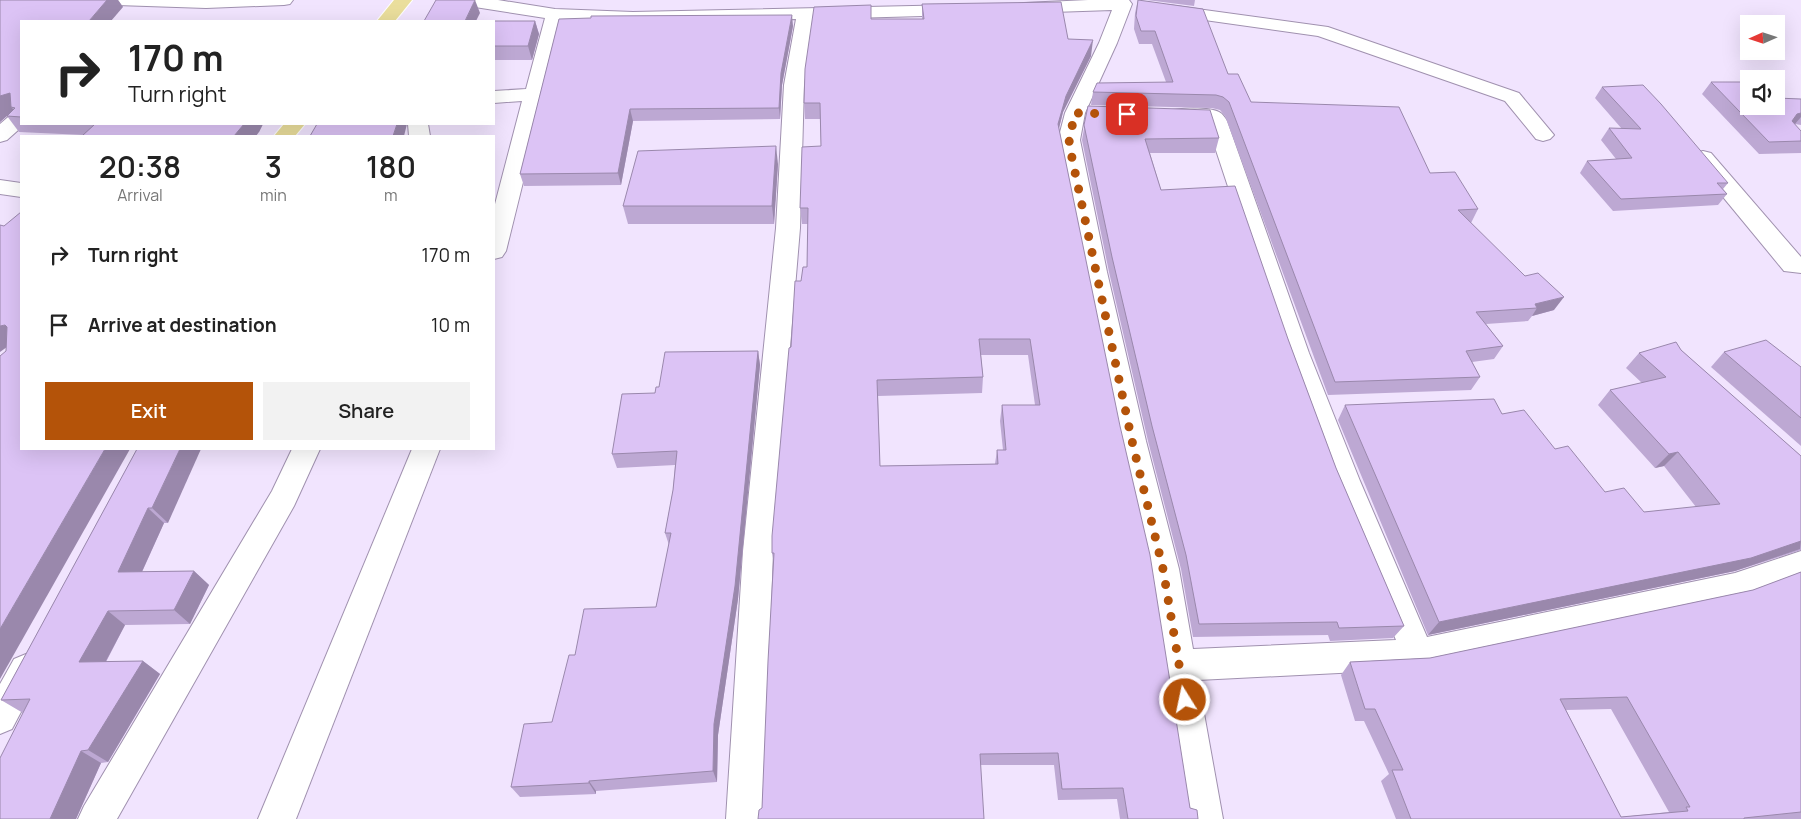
<!DOCTYPE html>
<html lang="en">
<head>
<meta charset="utf-8">
<style>
  body { margin:0; font-family:Manrope,sans-serif; background:#f2f2f2; color:#222; height:100vh; display:flex; flex-direction:column; font-size:19px; white-space:nowrap }
  * { box-sizing:border-box; margin:0 }
  p { font-size:16px; color:#767676 }
  .icon { flex:none; width:28px; height:28px; fill:none; stroke:currentColor; stroke-width:2; stroke-linecap:round; stroke-linejoin:round }
  .map { position:relative; flex:1; overflow:hidden }
  .side { position:absolute; left:20px; top:135px; width:475px; height:315px; display:flex; flex-direction:column; background:#fff; border-radius:0px; box-shadow:0 5px 20px #0002 }
  .side>* { flex:none }
  .guide { position:absolute; left:20px; top:20px; width:475px; height:105px; border-radius:0px; box-shadow:0 5px 20px #0002; background:#fff; color:#222; overflow:hidden }
  .needle { width:32px; rotate:267deg }
  .controls { position:absolute; left:1740px; top:15px; display:grid; gap:10px }
  .controls a { display:grid; place-items:center; width:45px; height:45px; border-radius:0px; background:#fff; box-shadow:0 5px 20px #0002; font-size:25px }
  .pin { position:absolute; display:grid; place-items:center; width:42px; height:42px; color:#fff; margin:-21px; border-radius:10px; box-shadow:0 2px 8px #0006 }
  .me { position:absolute; width:55px; margin:-28px; rotate:350deg; stroke-linejoin:round; filter:drop-shadow(0 0 4px #0008) }
  .turn { display:flex; align-items:center; gap:18px; height:105px; padding:0 25px; font-size:22px }
  .turn .icon { width:65px; height:65px; stroke-width:2.5 }
  .turn b { display:block; font-size:35px; line-height:42px }
  .eta { display:flex; justify-content:space-evenly; align-items:center; height:85px; text-align:center }
  .eta b { font-size:30px; font-weight:600; line-height:35px }
  .primary-button { display:flex; gap:10px; margin-top:auto; padding:10px 25px }
  .primary-button a { flex:1; height:58px; border-radius:0px; background:#b45309; color:#fff; font-size:20px; font-weight:600; line-height:58px; text-align:center }
  .primary-button a+a { background:#f2f2f2; color:#222 }
  ul { padding:0; list-style:none }
  li { display:flex; align-items:center; gap:15px; height:70px; padding:0 25px }
  li div { flex:1 }
  li b { display:block; font-size:19px }
  li em { font-style:normal }
  .map>svg:first-child { display:block }
  .lines { fill:none; stroke-linecap:round; stroke-linejoin:round }
  .minor-casing { stroke:#a091af; stroke-width:2 }
  .major-casing { stroke:#fff; stroke-width:2 }
  .minor { fill:#fff; fill-rule:evenodd }
  .major { fill:#eade9c; fill-rule:evenodd }
  .wall { fill:#bda8d3; fill-rule:evenodd }
  .shaded-wall { fill:#9a88ac }
  .building { fill:#dcc3f5; stroke:#9a88ac; fill-rule:evenodd }
  .route { stroke:#b45309; stroke-width:9; stroke-dasharray:0 16.2 }
</style>
</head>
<body>
<div class="map">
<svg width="1801" height="819" viewBox="0 0 1801 819">
  <rect width="100%" height="100%" fill="#f1e4fe"/>
  <g class="lines">
    <g class="minor-casing">
      <g id="minor">
        <path d="M108 0H293L290 4 284 5 206 8 117 5 111 4Z"/>
        <path d="M453 0H498L555 9 633 12 959 5 965 6 968 10 965 14 959 15 814 19 804 85 800 228 773 551 764 819H726L743 551 776 228 784 85 796 19 633 24 563 20 506 251 502 257 494 259V208L522 101 494 103V91L526 89 545 18 462 5 456 4Z"/>
        <path d="M1088 0H1129L1132 4 1117 43 1085 113 1080 140 1107 272 1146 441 1179 569 1193 649 1396 640 1330 481 1283 353 1207 123 1167 119 1164 115 1167 111C1177 108 1211 107 1219 112 1223 114 1225 118 1227 121L1309 353 1360 481 1427 637 1735 573 1801 551V577L1735 601 1418 669 1198 680 1223 819H1185L1147 569 1118 441 1083 272 1058 140 1065 113 1099 43 1112 10 1024 13 1018 12 1015 8 1018 4 1024 3Z"/>
        <path d="M1168 5 1328 27 1519 93 1554 135 1550 139 1543 141 1536 139 1505 101 1318 36 1162 14 1159 10 1162 6Z"/>
        <path d="M21 110V124H25L7 140 0 142V124L14 112Z"/>
        <path d="M408 124H428L430 136H409Z"/>
        <path d="M1703 151 1711 153 1801 257V273L1784 271 1695 163 1692 158 1695 153Z"/>
        <path d="M0 180 21 183V197L0 194Z"/>
        <path d="M292 449H320L294 506 117 819H78L84 806 272 491Z"/>
        <path d="M412 449H440L296 819H258Z"/>
        <path d="M26 654 38 659 43 670 12 729 0 734V684L14 659Z"/>
      </g>
    </g>
    <g class="major-casing">
      <g id="major">
        <path d="M394 0H412L395 21H377Z"/>
        <path d="M284 124H305L295 136H274Z"/>
      </g>
    </g>
    <use href="#minor" class="minor"/>
    <use href="#major" class="major"/>
  </g>
  <g class="wall">
    <path d="M0 0H118L123 7 21 21V124H263L259 132 84 135 19 132 7 116 10 113 0 122Z"/>
    <path d="M1138 0 1228 74 1251 102 1430 173 1478 209 1471 223 1554 310 1532 316 1528 321 1486 324 1503 346 1494 359 1472 362 1480 377 1471 390 1328 395 1225 116 1220 110 1212 108 1091 105 1093 92 1166 82 1152 44H1139L1134 29 1135 13Z"/>
    <path d="M1147 0H1195L1194 6Z"/>
    <path d="M922 4 1068 39 1091 56 1063 112 1059 128 1190 808 1198 819H1120L1117 799 1058 800 1054 765H980L762 808 774 564 772 553 791 347 801 281 807 267 808 224H802L800 208 821 146 820 119H805L804 103 872 19H922ZM981 355H1028L1035 405H1002L1000 421 1003 450H997L995 464 880 466 878 396 982 393 983 377Z"/>
    <path d="M559 19 793 26 782 85 780 119 633 121 621 185 524 186 520 174Z"/>
    <path d="M494 21H535L539 34 532 60H494Z"/>
    <path d="M1711 82 1749 106 1801 99V125L1795 124 1801 141V153L1759 154 1702 94Z"/>
    <path d="M1602 87 1728 183 1723 189 1727 194 1718 205 1613 211 1580 173 1587 161 1616 159 1601 140 1609 128 1622 129 1595 98Z"/>
    <path d="M1088 106 1219 138 1215 153H1150L1161 190 1288 339 1336 468 1404 626 1393 638 1330 641 1328 635 1193 637 1181 569 1148 441 1109 272 1082 140Z"/>
    <path d="M778 164 774 224H628L623 206Z"/>
    <path d="M1681 350 1801 456V550L1735 571 1428 635 1338 420 1345 405 1502 414 1555 449 1605 492 1644 512 1696 507 1664 466 1655 468 1598 405 1610 390 1642 383 1626 368 1639 353Z"/>
    <path d="M758 351 760 365 738 599 718 735 717 782 596 791V794L520 797 511 787 552 722 575 655 656 607 669 545 665 533 673 490 675 465 617 468 612 454 659 387Z"/>
    <path d="M1724 352 1801 367V446L1711 367Z"/>
    <path d="M137 449 168 523H164L142 572 194 571 209 585 190 624 125 625 106 662 143 661 160 674 108 762 101 763 76 819H0L23 713 1 700Z"/>
    <path d="M1801 572V819H1396L1381 781 1389 774 1364 721H1355L1341 675 1350 662 1430 658 1753 590ZM1611 709 1669 812 1621 817 1566 710Z"/>
  </g>
  <g class="shaded-wall">
    <path d="M107 0H118L123 7 111 21H89Z"/>
    <path d="M475 0 480 13 476 21H465Z"/>
    <path d="M792 15 793 26 782 85 780 119 779 108 781 73Z"/>
    <path d="M535 21 539 34 532 60 528 46Z"/>
    <path d="M1093 40 1091 56 1063 112 1056 140 1058 124 1066 96Z"/>
    <path d="M10 93 15 108 11 107 14 110 0 122V96Z"/>
    <path d="M630 109 633 121 621 185 618 173Z"/>
    <path d="M1801 113V117L1795 124 1787 126 1797 114Z"/>
    <path d="M244 124H263L259 132 256 136H234Z"/>
    <path d="M397 124H407L404 136H393Z"/>
    <path d="M776 146 778 164 774 224 772 206Z"/>
    <path d="M1564 297 1554 310 1532 316 1537 308 1535 304Z"/>
    <path d="M5 325 21 341 11 344 0 352V326Z"/>
    <path d="M758 351 760 365 738 599 718 735 717 782 713 771 714 724Z"/>
    <path d="M105 449H130L0 679V629Z"/>
    <path d="M180 449H201L168 523 152 508Z"/>
    <path d="M1678 452 1664 466 1655 468 1669 454Z"/>
    <path d="M148 508 164 523 135 587 118 572Z"/>
    <path d="M1801 541 1800 549 1735 571 1428 635 1439 622Z"/>
    <path d="M194 571 209 585 190 624 174 610Z"/>
    <path d="M108 611 125 625 98 676 79 662Z"/>
    <path d="M143 661 160 674 108 762 88 750Z"/>
    <path d="M81 751 101 763 76 819H50Z"/>
    <path d="M589 781 596 791V794L589 783Z"/>
  </g>
  <g class="building">
    <path d="M0 0H107L89 21H21V117L7 116 15 108 11 107 10 93 0 96Z"/>
    <path d="M436 0H475L465 21H424Z"/>
    <path d="M1138 0 1203 9 1228 74H1238L1251 102 1399 107 1430 173 1455 172 1478 209 1458 210 1525 276 1538 273 1564 297 1535 304 1537 308 1476 312 1503 346 1466 351 1480 377 1335 382 1229 102 1223 97 1216 95 1093 92 1097 83 1173 82 1155 31H1141L1136 16Z"/>
    <path d="M1061 2 1068 39 1093 40 1066 96 1058 124 1120 426 1150 555 1190 808 1197 810 1198 819H1128L1123 788 1062 789 1058 753 980 754 984 819H758L759 810 762 808 768 661 774 553H772V536L789 348 791 347 795 281H801L803 267H807L808 208H800L802 147 821 146 820 103H804L805 69 814 7 871 5V19H924L922 4ZM979 339H1030L1040 405H1002L1006 450H997L998 464 880 466 877 380 983 377Z"/>
    <path d="M792 15 781 73 779 108 630 109 618 173 520 174 559 19 591 18V16Z"/>
    <path d="M488 21H535L528 46H494V21Z"/>
    <path d="M1711 82H1744L1749 86V106H1776V98L1801 99V113L1797 114 1792 121 1801 131V141L1769 142Z"/>
    <path d="M1643 85 1661 104 1728 183H1717L1727 194 1621 199 1587 161 1632 158 1609 128 1641 129 1602 87Z"/>
    <path d="M1088 106 1210 110 1219 138 1145 139 1161 190 1235 186 1288 339 1336 468 1404 626 1339 628 1337 622 1199 624 1186 555 1152 426 1112 257 1084 125Z"/>
    <path d="M95 124H244L234 136H82Z"/>
    <path d="M317 124H397L393 136H310Z"/>
    <path d="M776 146 772 206H623L638 151Z"/>
    <path d="M21 212V449H105L0 629V356L6 351 7 327 5 325 0 326V225L4 226Z"/>
    <path d="M1766 340 1801 367V418L1724 352Z"/>
    <path d="M1676 342 1681 350 1801 456V541L1751 558 1439 622 1345 405 1494 399 1502 414 1524 410 1555 449 1568 446 1605 492 1624 488 1644 512 1720 504 1678 452 1669 454 1610 390 1666 377 1639 353Z"/>
    <path d="M758 351 735 586 714 724 713 771 589 781V783L511 787 524 724 552 722 569 655H575L584 609 656 607 671 533H665L673 490 677 451 612 454 622 394 655 393 656 387H659L665 352Z"/>
    <path d="M137 449H180L152 508H148L118 572 194 571 174 610 108 611 79 662 143 661 88 750 81 751 50 819H0V758L30 699 1 700Z"/>
    <path d="M1801 572V812L1744 818V819H1411L1392 770H1403L1375 709H1365L1350 662 1430 658 1753 590ZM1627 697 1690 807H1686L1688 811 1621 817 1560 699Z"/>
  </g>
  <g class="lines">
    <path class="route" d="M1127 114 1075 113 1069 140 1072 158 1132 441 1163 569 1185 700"/>
  </g>
</svg>
<div class="controls">
<a><svg class="needle" viewBox="-14 -14 28 28"><path d="M0-13l5 13h-10z" fill="#e53935"/><path d="M0 13l5-13h-10z" fill="#767676"/></svg></a>
<a><svg class="icon" aria-label="sound" viewBox="0 0 24 24"><path d="M4 9h4l5-4v14l-5-4H4zM17 9q2 3 0 6"/></svg></a>
</div>
<div class="pin" style="left:1127px;top:114px;background:#d93025"><svg class="icon" aria-label="arrive" viewBox="0 0 24 24"><path d="M6 21V4h12l-3 4 3 4H6"/></svg></div>
<svg class="me" style="left:1185px;top:700px" viewBox="-20 -20 40 40"><circle r="17" fill="#b45309" stroke="#fff" stroke-width="3"/><path d="M0-11L8 9 0 5-8 9z" fill="#fff"/></svg>
<div class="guide">
<div class="turn"><svg class="icon" aria-label="right" viewBox="0 0 24 24"><path d="M7 20v-9h11M14 6l5 5-5 5"/></svg><div><b>170 m</b>Turn right</div></div>
</div>
<section class="side">
<div class="eta">
<div><b>20:38</b><p>Arrival</p></div>
<div><b>3</b><p>min</p></div>
<div><b>180</b><p>m</p></div>
</div>
<ul>
<li><svg class="icon" aria-label="right" viewBox="0 0 24 24"><path d="M7 20v-9h11M14 6l5 5-5 5"/></svg><div><b>Turn right</b></div><em>170 m</em></li>
<li><svg class="icon" aria-label="arrive" viewBox="0 0 24 24"><path d="M6 21V4h12l-3 4 3 4H6"/></svg><div><b>Arrive at destination</b></div><em>10 m</em></li>
</ul>
<div class="primary-button"><a>Exit</a><a>Share</a></div>
</section>
</div>
</body>
</html>
